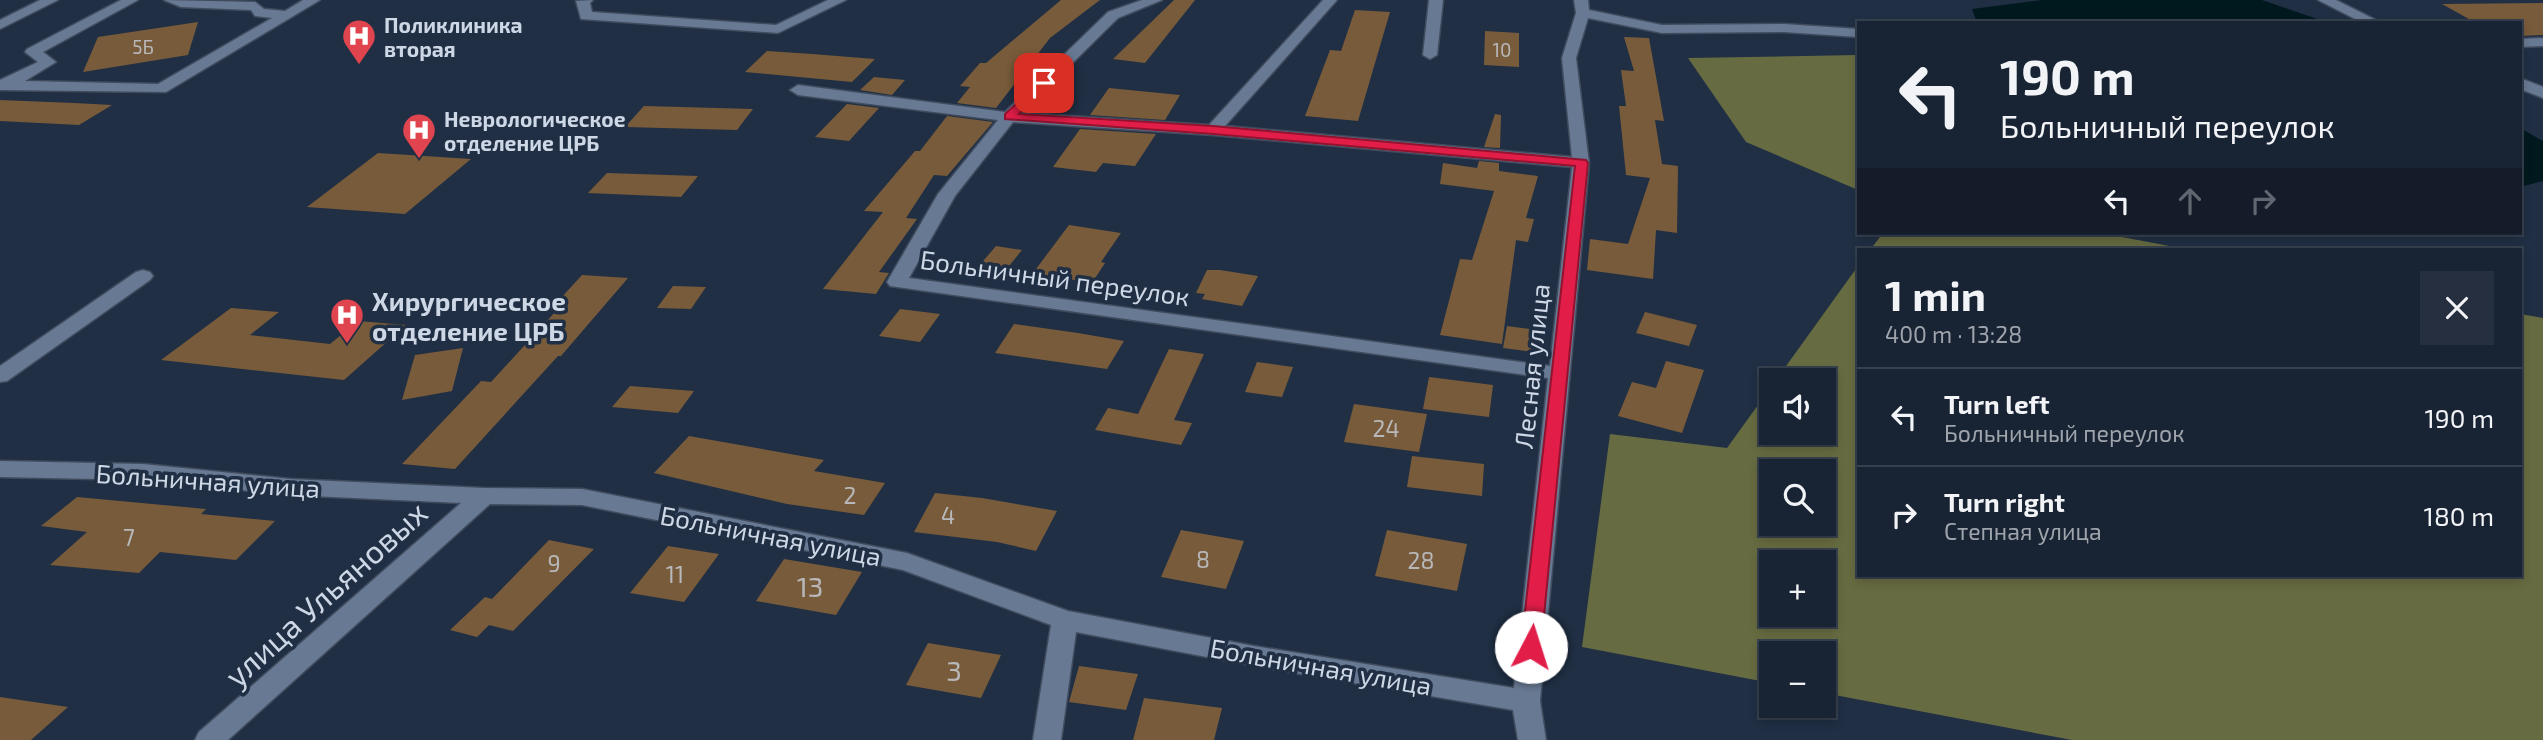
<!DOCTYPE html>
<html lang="en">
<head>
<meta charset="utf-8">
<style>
  body { margin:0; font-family:"Exo 2",sans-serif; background:#252f3f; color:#f1f3f6; height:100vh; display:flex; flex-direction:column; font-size:26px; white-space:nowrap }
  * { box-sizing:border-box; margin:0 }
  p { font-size:23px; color:#9fa4ac }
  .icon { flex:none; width:38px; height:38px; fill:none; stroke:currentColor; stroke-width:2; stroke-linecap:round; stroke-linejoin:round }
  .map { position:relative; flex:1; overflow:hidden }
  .details { position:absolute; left:1857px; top:248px; width:665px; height:329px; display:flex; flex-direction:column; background:#182333; border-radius:0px; box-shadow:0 4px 10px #0003,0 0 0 2px #36404e }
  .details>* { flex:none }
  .top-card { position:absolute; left:1857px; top:21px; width:665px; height:214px; border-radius:0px; box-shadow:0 4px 10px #0003,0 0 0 2px #36404e; background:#182333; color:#f1f3f6; overflow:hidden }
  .tools { position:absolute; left:1759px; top:368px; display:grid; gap:14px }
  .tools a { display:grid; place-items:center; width:77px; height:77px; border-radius:0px; background:#182333; box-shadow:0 4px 10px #0003,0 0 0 2px #36404e; font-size:35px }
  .pin { position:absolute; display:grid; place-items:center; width:60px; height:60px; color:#fff; margin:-30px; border-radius:14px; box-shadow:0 4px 10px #0006 }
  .me { position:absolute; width:77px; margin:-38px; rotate:5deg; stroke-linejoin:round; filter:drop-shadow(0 0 5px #0008) }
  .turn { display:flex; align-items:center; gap:24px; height:147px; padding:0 28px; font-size:32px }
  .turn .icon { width:91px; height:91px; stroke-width:2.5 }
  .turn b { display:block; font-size:49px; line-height:60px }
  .lanes { display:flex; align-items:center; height:66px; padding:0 28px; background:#0003; justify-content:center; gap:35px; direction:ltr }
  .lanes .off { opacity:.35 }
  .round { display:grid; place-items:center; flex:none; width:74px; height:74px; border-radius:0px; background:#252f3f }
  .overview { display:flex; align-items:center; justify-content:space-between; height:119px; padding:0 28px }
  h1 { font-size:42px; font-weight:700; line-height:52px }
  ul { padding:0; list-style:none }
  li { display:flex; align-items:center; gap:21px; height:98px; padding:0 28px; border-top:2px solid #36404e }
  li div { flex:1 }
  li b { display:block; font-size:26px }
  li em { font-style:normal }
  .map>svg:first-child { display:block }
  .forest { fill:#676b41; fill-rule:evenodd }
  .water { fill:#00191e }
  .building { fill:#785b3a }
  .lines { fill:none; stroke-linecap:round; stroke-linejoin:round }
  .minor-casing { stroke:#404c5e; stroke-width:3 }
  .minor { fill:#687993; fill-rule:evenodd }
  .route { fill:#e11d48; stroke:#92132f; stroke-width:2 }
  .labels { text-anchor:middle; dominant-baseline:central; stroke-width:7; stroke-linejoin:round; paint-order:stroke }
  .far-number-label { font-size:19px; fill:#b8b8ba }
  .far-poi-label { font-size:21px; font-weight:bold; fill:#cdd7e5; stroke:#202f44; text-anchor:start }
  .number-label { font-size:23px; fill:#b8b8ba }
  .street-label { font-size:26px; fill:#cdd7e5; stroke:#202f44 }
  .poi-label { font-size:26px; font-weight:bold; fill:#cdd7e5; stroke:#202f44; text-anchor:start }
  .near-number-label { font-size:28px; fill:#b8b8ba }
  .near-street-label { font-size:32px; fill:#cdd7e5; stroke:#202f44 }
</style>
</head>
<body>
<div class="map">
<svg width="2543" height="740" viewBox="0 0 2543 740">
  <rect width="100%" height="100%" fill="#202f44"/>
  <g class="forest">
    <path d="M1858 55V190L1746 142 1688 58Z"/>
    <path d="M1883 233H2116L2122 237 2191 250H1870Z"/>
    <path d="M1858 266V576H2520V314L2543 318V740H2072L1824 693V653H1771V683L1582 647 1610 434 1727 448 1771 387V432H1824V380H1776ZM1771 471H1824V523H1771ZM1771 562H1824V614H1771Z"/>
  </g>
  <g class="water">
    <path d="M2042 0H2262L2329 23H1977L1972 9Z"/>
    <path d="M2520 128 2543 141V181L2520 187Z"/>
  </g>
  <g class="building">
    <path d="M1061 0H1100L1050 38 996 108 957 103 970 87 960 86 980 63H986Z"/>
    <path d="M1174 0H1195L1145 63 1113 59Z"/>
    <path d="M2543 3V35L2520 36V23H2476L2442 4Z"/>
    <path d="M1355 10 1390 12 1358 121 1305 116 1330 50 1341 51Z"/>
    <path d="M198 22 188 55 83 72 98 37Z"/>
    <path d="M1485 31 1519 33V67L1484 65Z"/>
    <path d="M1624 37 1649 38 1664 121 1655 120 1662 164 1678 166 1677 233 1656 230 1653 279 1587 270 1590 239 1628 244 1650 178 1626 175 1619 106H1626L1621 70 1634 71Z"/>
    <path d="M767 51 812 54 875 59 852 82 745 72Z"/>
    <path d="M874 77 905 80 892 95 860 90Z"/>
    <path d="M1109 88 1180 95 1165 120 1090 115Z"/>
    <path d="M0 100 74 103 112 105 79 125 0 121Z"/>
    <path d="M847 104 879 108 849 141 815 137Z"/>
    <path d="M644 106 753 109 737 130 625 127Z"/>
    <path d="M1495 114 1501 115 1500 148 1484 147Z"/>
    <path d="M947 116 993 122 947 176 934 175 906 218 917 219 879 272 889 273 876 294 823 289 883 212 864 211 915 151H920Z"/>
    <path d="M1080 129 1156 134 1135 166 1103 163 1096 172 1053 167Z"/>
    <path d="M378 153 471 159 405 214 307 207Z"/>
    <path d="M1479 161 1499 163V171L1538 176 1526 218 1534 219 1528 242 1516 240 1502 344 1440 335 1460 259 1472 260 1494 191 1440 184 1443 163 1477 168Z"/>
    <path d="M607 173 698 176 681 197 588 193Z"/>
    <path d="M1069 225 1121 233 1101 262 1105 263 1092 283 1033 273Z"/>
    <path d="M996 246 1022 250 1005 271 978 267Z"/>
    <path d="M1207 270H1220L1258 276 1242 306 1202 299 1205 294 1196 293Z"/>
    <path d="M582 275 628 278 561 356H558L455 469 402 464 481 381 491 382 556 311H549Z"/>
    <path d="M673 286 706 287 691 309 657 308Z"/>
    <path d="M231 308 279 312 250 335 330 344 358 321 406 325 344 380 161 360Z"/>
    <path d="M900 309 940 314 920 342 879 336Z"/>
    <path d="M1645 312 1697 325 1689 346 1636 333Z"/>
    <path d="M1014 324 1078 333 1124 341 1107 369 995 353Z"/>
    <path d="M1507 326 1545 331 1542 353 1503 348Z"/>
    <path d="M463 348 452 391 402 400 415 355Z"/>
    <path d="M1169 349 1204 354 1174 420 1192 423 1181 445 1095 430 1108 408 1138 414Z"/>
    <path d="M1666 361 1704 370 1682 433 1618 416 1632 382 1656 388Z"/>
    <path d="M1257 362 1293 367 1282 397 1245 392Z"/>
    <path d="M1429 377 1493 385 1489 417 1423 409Z"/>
    <path d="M630 386 694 391 678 413 612 407Z"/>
    <path d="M1354 404 1427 414 1419 452 1344 442Z"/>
    <path d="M689 436 824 460 814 471 885 483 864 515 787 504 654 473Z"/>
    <path d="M1412 456 1484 464 1482 496 1407 487Z"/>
    <path d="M935 493 982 498 1057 511 1036 551 997 542 914 532Z"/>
    <path d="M77 497 206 509 201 514 275 521 236 560 160 552 139 573 50 565 87 532 41 526Z"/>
    <path d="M1181 530 1244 541 1226 589 1161 577Z"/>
    <path d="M1387 530 1467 544 1457 591 1375 576Z"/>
    <path d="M549 540 594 549 513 631 489 625 477 637 450 630 485 597 492 599Z"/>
    <path d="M668 546 719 554 684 602 630 593Z"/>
    <path d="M784 559 862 572 836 615 756 601Z"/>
    <path d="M928 643 1001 655 981 698 906 685Z"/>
    <path d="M1079 666 1138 674 1126 710 1069 702Z"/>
    <path d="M0 697 68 707 31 740H0Z"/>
    <path d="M1144 698 1222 708 1214 740H1133Z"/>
  </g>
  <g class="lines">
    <g class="minor-casing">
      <g id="minor">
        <path d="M40 0H58L0 29V20Z"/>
        <path d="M121 0H138L43 52 56 62 25 81 158 84 272 18 255 16 251 10 181 7 164 0 255 2 264 9 285 11 303 0H320L166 92 0 90V80L38 62 25 52 27 49Z"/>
        <path d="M593 0 590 3 592 12 776 25 828 0H846L778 33 581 19 576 1Z"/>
        <path d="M1142 0H1162L1118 18 1022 113 1209 125 1323 0H1337L1225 126 1572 157 1562 58 1576 13 1574 0H1588L1589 10 1662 25 1784 24 1858 29V37L1784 32 1662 33 1588 18 1576 58 1589 163 1540 701 1546 740H1518L1513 710 1254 666 1076 632 1061 740H1033L1051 625 903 570 582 505 490 504 228 740H195L199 732 461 503 290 495 143 480 0 477V461L143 464 290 479 484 488 582 489 907 553 1068 611 1254 646 1514 688 1548 378 890 286 887 282 938 194 998 120 798 95 790 90 798 85 1005 112 1108 12ZM1013 122 1213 135 1572 167 1550 366 909 278 955 196Z"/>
        <path d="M1429 0H1443L1437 55 1430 59 1423 55Z"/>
        <path d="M2318 0H2336L2382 23H2363Z"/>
        <path d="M2543 38V46L2520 47V39Z"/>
        <path d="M2520 78 2543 87V98L2520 89Z"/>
        <path d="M143 270 150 272 153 276 150 280 7 381 0 382V366L136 272Z"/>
      </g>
    </g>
    <use href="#minor" class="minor"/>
  </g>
  <path class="route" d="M1044 79 1050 83 1019 114 1213 126 1586 160 1588 163 1541 647 1539 652 1531 654 1524 652 1521 647 1575 166 1213 134 1005 119V114Z"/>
  <defs>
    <g id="hospital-pin" transform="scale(1.75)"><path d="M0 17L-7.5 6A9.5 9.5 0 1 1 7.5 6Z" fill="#e0444e" stroke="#202f44"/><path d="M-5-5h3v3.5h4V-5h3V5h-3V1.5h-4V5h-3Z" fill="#fff"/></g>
  </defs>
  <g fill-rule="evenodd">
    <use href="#hospital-pin" x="359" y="36"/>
    <use href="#hospital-pin" x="419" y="130"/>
    <use href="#hospital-pin" x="347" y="315"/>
  </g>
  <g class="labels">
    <g class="far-number-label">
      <text x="143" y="46">5Б</text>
      <text x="1502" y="49">10</text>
    </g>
    <g class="far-poi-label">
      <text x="384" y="24">Поликлиника<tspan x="384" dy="24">вторая</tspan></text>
      <text x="444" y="118">Неврологическое<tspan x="444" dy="24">отделение ЦРБ</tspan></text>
    </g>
    <g class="number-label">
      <text x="1386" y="428">24</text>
      <text x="850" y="495">2</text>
      <text x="948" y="515">4</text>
      <text x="129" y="537">7</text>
      <text x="1203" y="559">8</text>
      <text x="1421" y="560">28</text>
      <text x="554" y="563">9</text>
      <text x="675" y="574">11</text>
    </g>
    <g class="street-label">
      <text transform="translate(1055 277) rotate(8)">Больничный переулок</text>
      <text transform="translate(1531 366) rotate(-84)">Лесная улица</text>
      <text transform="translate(208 480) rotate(4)">Больничная улица</text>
      <text transform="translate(771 535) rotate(11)">Больничная улица</text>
      <text transform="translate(1321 666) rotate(10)">Больничная улица</text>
    </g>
    <g class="poi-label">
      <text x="372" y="300">Хирургическое<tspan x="372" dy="30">отделение ЦРБ</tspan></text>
    </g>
    <g class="near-number-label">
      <text x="810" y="586">13</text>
      <text x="954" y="670">3</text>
    </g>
    <g class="near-street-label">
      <text transform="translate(325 593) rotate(-42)">улица Ульяновых</text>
    </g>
  </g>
</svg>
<div class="tools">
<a><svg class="icon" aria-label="sound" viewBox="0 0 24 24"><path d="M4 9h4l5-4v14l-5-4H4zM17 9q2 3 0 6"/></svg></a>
<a><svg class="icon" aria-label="search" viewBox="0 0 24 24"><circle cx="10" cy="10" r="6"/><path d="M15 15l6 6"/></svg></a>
<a>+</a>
<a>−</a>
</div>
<div class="pin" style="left:1044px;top:83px;background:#d93025"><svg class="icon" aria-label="arrive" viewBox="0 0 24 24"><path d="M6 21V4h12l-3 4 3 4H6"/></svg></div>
<svg class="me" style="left:1531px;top:647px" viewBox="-20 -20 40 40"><circle r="19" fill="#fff"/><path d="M0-13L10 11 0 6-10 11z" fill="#e11d48"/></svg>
<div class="top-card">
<div class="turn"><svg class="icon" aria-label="left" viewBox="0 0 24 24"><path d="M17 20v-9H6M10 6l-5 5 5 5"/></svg><div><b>190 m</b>Больничный переулок</div></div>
<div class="lanes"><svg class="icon" aria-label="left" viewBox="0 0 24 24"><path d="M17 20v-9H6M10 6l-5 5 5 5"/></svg><svg class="icon off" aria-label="ahead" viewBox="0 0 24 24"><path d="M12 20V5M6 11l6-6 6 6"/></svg><svg class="icon off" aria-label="right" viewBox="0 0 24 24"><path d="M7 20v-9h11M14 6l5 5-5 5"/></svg></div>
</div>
<section class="details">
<div class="overview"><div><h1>1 min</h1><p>400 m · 13:28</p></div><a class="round"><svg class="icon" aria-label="close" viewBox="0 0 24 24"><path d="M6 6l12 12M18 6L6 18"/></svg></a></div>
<ul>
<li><svg class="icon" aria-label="left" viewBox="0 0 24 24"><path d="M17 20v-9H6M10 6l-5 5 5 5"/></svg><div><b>Turn left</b><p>Больничный переулок</p></div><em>190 m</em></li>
<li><svg class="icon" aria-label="right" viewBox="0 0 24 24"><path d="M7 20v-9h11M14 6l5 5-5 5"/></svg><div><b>Turn right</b><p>Степная улица</p></div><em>180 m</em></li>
</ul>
</section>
</div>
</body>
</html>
